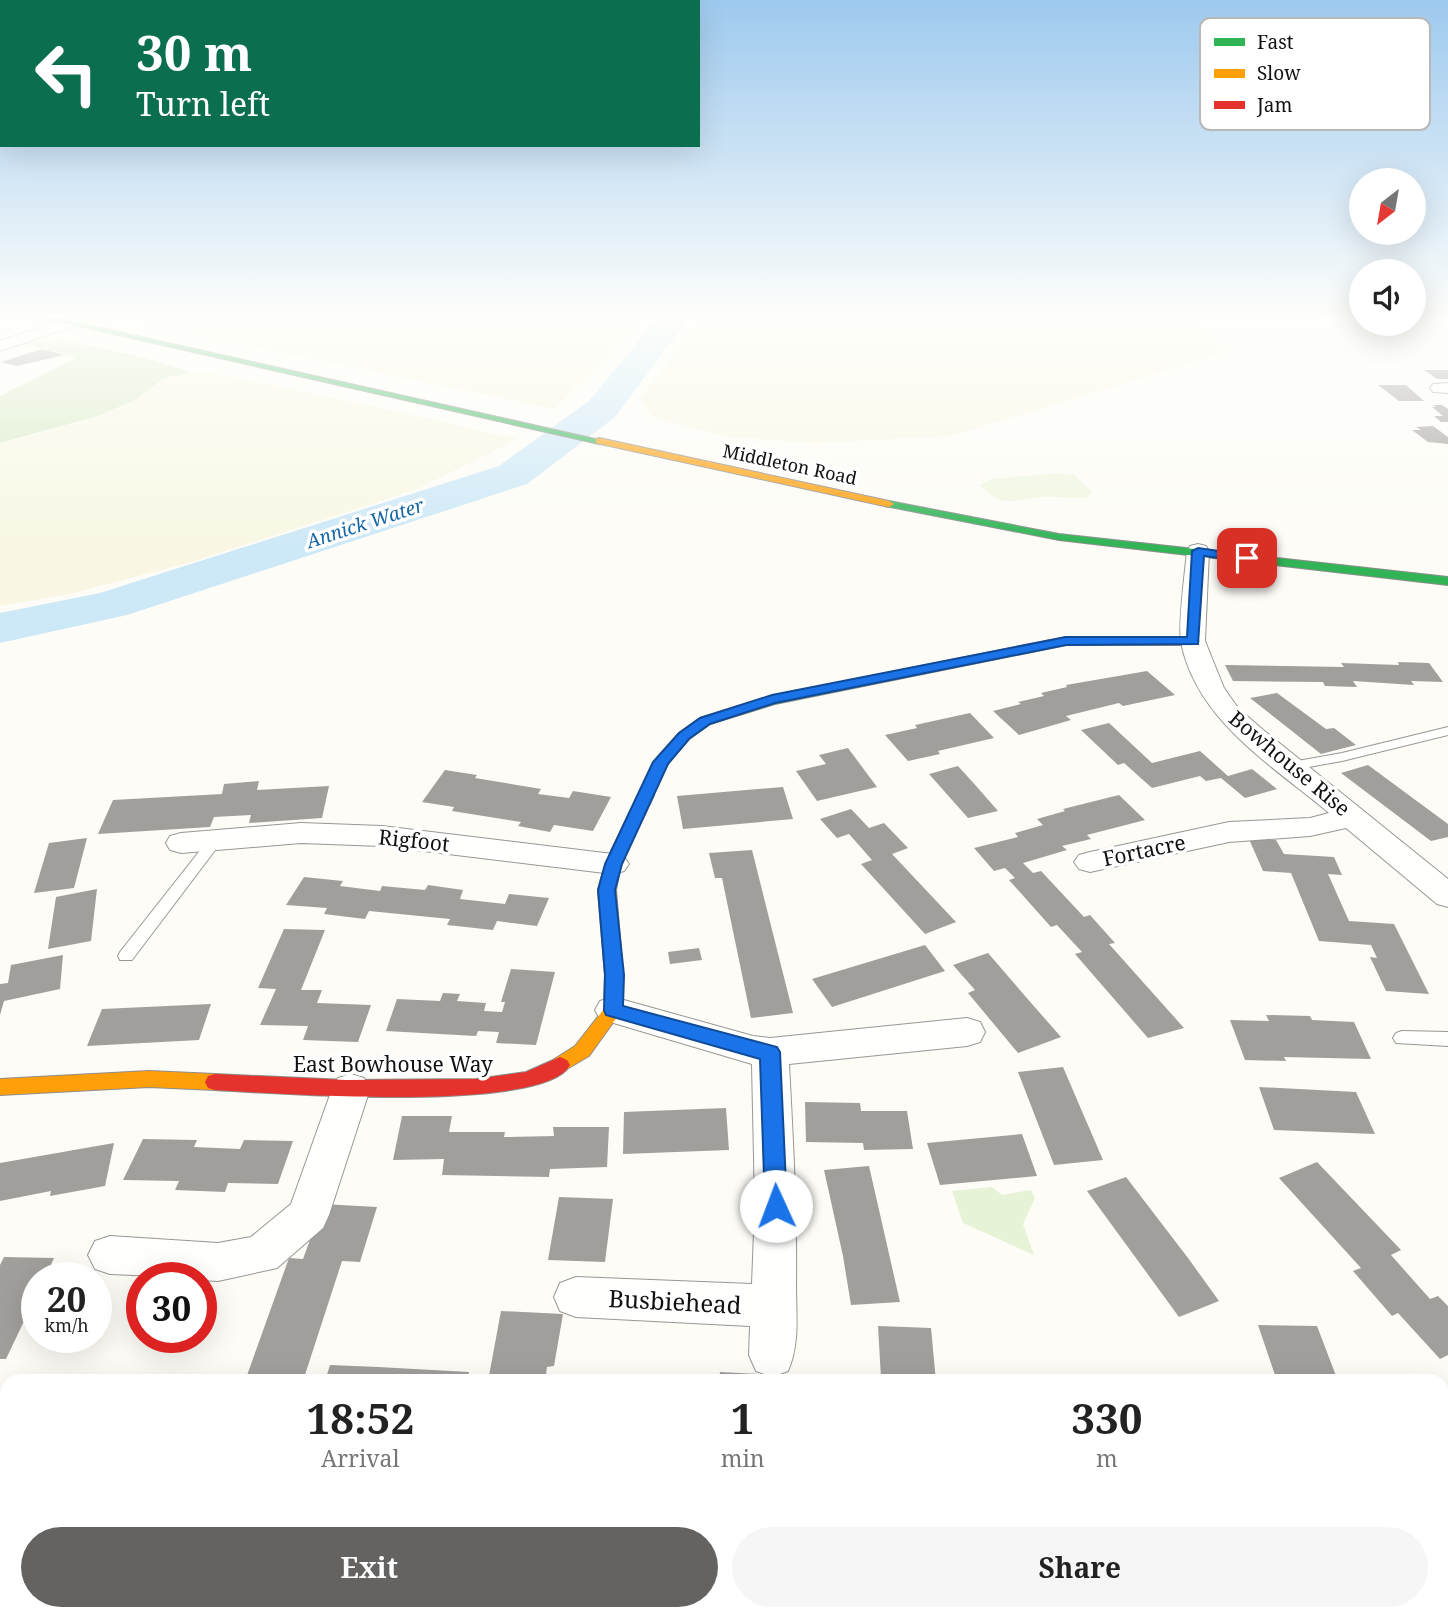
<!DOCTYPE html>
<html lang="en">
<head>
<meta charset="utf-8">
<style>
  body { margin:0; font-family:"Noto Serif",serif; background:#f6f6f6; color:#222; height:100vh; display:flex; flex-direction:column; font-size:26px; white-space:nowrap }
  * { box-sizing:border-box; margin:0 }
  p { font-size:23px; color:#767676 }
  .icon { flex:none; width:38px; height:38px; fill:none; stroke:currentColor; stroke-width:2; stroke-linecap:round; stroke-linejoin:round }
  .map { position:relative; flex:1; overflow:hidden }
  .side { position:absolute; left:0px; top:1374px; width:1449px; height:247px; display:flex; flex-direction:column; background:#fff; border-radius:21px 21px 0 0; box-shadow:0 7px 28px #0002 }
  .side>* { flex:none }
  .guide { position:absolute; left:0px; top:0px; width:700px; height:147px; box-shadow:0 7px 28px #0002; background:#0b6e4f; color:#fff; overflow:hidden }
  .needle { width:46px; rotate:211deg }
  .buttons { position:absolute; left:1349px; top:168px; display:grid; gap:14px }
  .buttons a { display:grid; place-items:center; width:77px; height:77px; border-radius:50%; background:#fff; box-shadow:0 7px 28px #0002; font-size:35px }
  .speed { position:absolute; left:21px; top:1262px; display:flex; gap:14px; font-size:35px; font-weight:700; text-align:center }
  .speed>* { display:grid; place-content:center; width:91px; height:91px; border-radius:50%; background:#fff; box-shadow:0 7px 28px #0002; line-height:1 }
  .speed small { font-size:18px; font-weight:400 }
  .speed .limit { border:10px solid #d22; background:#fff; color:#111 }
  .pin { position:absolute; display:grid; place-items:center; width:60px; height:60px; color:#fff; margin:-30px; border-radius:14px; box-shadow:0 4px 10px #0006 }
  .me { position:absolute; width:77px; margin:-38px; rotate:358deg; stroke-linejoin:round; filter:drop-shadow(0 0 5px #0008) }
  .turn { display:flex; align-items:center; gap:24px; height:147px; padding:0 21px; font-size:32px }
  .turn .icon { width:91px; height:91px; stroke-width:2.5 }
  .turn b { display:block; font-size:49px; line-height:60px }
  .eta { display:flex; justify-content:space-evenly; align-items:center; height:119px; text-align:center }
  .eta b { font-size:42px; font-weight:700; line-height:49px }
  .primary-button { display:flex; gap:14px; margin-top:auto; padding:14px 21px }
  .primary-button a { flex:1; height:80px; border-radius:42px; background:#646362; color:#fff; font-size:28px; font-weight:700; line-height:80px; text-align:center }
  .primary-button a+a { background:#f6f6f6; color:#222 }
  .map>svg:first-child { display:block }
  .farmland { fill:#f9f7e4 }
  .green { fill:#e7f3d7 }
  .forest { fill:#d8eac5 }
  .pitch { fill:#f0f6e1 }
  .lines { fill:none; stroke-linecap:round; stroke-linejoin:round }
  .river { fill:#cde8f7; fill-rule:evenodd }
  .building { fill:#a19f9c }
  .lane-casing { stroke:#979795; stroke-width:2 }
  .street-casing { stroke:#979795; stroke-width:2 }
  .fast-casing { stroke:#8e8d8b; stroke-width:2 }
  .slow-casing { stroke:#8e8d8b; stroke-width:2 }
  .jam-casing { stroke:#8e8d8b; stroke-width:2 }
  .lane { fill:#fffffe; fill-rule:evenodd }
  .street { fill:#fffffe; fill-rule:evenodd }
  .fast { fill:#30b455; fill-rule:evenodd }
  .slow { fill:#ff9f0a; fill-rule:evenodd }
  .jam { fill:#e5322d; fill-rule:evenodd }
  .route { fill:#1a73e8; stroke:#114b97; stroke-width:2 }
  .labels { text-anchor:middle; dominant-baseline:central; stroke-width:7; stroke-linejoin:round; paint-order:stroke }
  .far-street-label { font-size:18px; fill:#111; stroke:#fff }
  .far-water-label { font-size:19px; font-style:italic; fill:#1768a6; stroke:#fff }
  .street-label { font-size:21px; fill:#111; stroke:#fff }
  .near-street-label { font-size:24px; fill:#111; stroke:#fff }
  .key { fill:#fff; stroke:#b8b8b8; stroke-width:2 }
  .key-label { font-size:19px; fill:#111 }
</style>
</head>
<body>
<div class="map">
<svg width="1448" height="1620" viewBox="0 0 1448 1620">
  <rect width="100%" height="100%" fill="#fdfcf7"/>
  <g class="farmland">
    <path d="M121 319H644L554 409Z"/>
    <path d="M702 319H1193L1227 352 951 436 814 443 729 437 653 417 639 399Z"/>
    <path d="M208 372 372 406 517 439 417 489 335 516 188 563 69 594 0 606V443L49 431 153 385 164 378 184 373Z"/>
  </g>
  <path class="green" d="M992 1187 1002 1195 1031 1190 1035 1198 1023 1224 1034 1255 963 1223 952 1191Z"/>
  <path class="forest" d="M63 340 146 358 191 372 164 378 135 400 97 416 0 443V396L76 358 21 343Z"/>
  <path class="pitch" d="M1059 473 1074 475 1092 492 1088 497C1072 499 1057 496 1042 497 1012 499 1005 510 980 485L991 479Z"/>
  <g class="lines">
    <path class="river" d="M657 319H688L615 417 527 484 127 615 0 643V613L100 593 499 466 589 401Z"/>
  </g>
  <g class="building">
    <path d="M42 349 64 355 17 366 1 362Z"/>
    <path d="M1424 370H1448V379H1437Z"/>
    <path d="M1378 385H1406L1424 401H1399Z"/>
    <path d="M1433 405H1442L1448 409V422H1441L1434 416H1443L1432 407H1436Z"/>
    <path d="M1433 426 1448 437V444L1428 442 1412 430H1421L1416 427Z"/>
    <path d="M1398 662 1429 663 1443 682 1411 681 1414 685 1353 681 1357 687 1325 686 1323 682 1233 681 1225 665 1344 667 1341 663 1399 665Z"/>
    <path d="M1147 671 1175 695 1123 706 1119 703 1066 716 1071 720 1019 735 993 711 1021 704 1018 702 1044 696 1041 693 1067 687 1066 685Z"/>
    <path d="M1277 693 1326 729 1334 728 1356 745 1321 754 1250 698Z"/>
    <path d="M970 713 994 738 938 751 940 754 908 761 885 735 917 728 915 725Z"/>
    <path d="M1109 723 1152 763 1200 751 1228 776 1252 769 1277 789 1245 798 1221 778 1206 781 1200 776 1152 788 1124 763 1118 765 1081 730Z"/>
    <path d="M848 748 877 787 817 801 796 771 826 764 819 755Z"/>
    <path d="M1368 765 1448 824V837L1431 841 1341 773Z"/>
    <path d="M958 766 977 787 998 811 968 818 929 774Z"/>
    <path d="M445 770 477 775 475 778 541 789 538 794 569 798 573 791 611 797 593 831 554 825 550 832 518 826 521 822 452 811 454 807 422 802Z"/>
    <path d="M259 781 257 790 329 786 322 818 249 823 251 815 214 817 210 827 98 834 113 800 222 794 224 784Z"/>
    <path d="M783 787 793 819 683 829 677 796Z"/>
    <path d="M1119 795 1145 820 1087 835 1091 839 1062 846 1067 850 1023 863 1033 873 1041 871 1084 917 1090 915 1115 943 1109 944 1184 1028 1148 1038 1075 954 1082 952 1057 925 1051 927 1009 880 1015 878 1005 868 994 871 974 848 1018 837 1015 833 1043 825 1037 819 1065 811 1063 809Z"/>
    <path d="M851 809 869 828 884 823 908 848 892 854 956 922 925 934 861 864 872 860 849 834 837 838 820 819Z"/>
    <path d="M87 838 74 888 34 893 49 843Z"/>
    <path d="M1249 839 1276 840 1284 854 1334 857 1342 875 1328 874 1349 921 1394 924 1429 994 1386 991 1370 957 1377 958 1371 945 1319 941 1291 873 1263 871Z"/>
    <path d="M752 850 758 874 793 1013 751 1018 722 878H715L709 853Z"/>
    <path d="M304 877 343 881 340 886 380 891 382 886 425 890 428 885 463 890 460 899 505 904 509 894 549 898 537 926 497 921 493 930 447 925 450 919 369 911 365 919 324 914 327 908 286 905Z"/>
    <path d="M97 889 91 941 48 949 56 897Z"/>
    <path d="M284 929 325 930 301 990H322L317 1003 371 1005 358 1042 303 1040 308 1026 260 1025 276 989 258 988Z"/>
    <path d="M925 945 945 971 832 1007 812 979Z"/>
    <path d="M699 948 702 960 670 964 668 952Z"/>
    <path d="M988 953 1032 1004 1061 1037 1018 1053 968 993 975 990 953 965Z"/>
    <path d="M63 955 60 989 4 1001 0 1015V984L8 983 11 965Z"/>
    <path d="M511 969 555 972 536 1045 496 1043 499 1032 478 1031 476 1036 386 1031 397 999 440 1001 443 993 460 994 457 1001 486 1003 484 1011 502 1012 505 1002H501Z"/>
    <path d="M211 1004 199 1040 87 1046 102 1009Z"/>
    <path d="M1266 1015 1310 1016 1312 1020 1354 1022 1371 1059 1284 1057 1286 1061 1245 1060 1230 1020 1269 1021Z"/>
    <path d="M1063 1067 1081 1109 1103 1160 1054 1165 1018 1072Z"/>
    <path d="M1259 1087 1356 1092 1375 1134 1274 1130Z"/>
    <path d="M805 1102 860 1103 861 1111H907L913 1149 864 1150 863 1143 806 1142Z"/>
    <path d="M726 1108 729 1150 623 1154 624 1112Z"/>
    <path d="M402 1116H452L449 1132H505L504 1137 554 1136 553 1127H609L607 1167 550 1169 549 1177 442 1175 444 1159 393 1160Z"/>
    <path d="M1022 1134 1037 1176 940 1185 927 1143Z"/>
    <path d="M143 1139 197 1140 194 1147 240 1149 244 1140 293 1141 278 1184 228 1183 225 1192 175 1190 179 1181 123 1180Z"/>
    <path d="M114 1143 105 1186 50 1196 51 1191 0 1201V1163Z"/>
    <path d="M1317 1162 1401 1250 1391 1255 1430 1299 1438 1296 1448 1306V1355L1440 1359 1398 1313 1392 1316 1353 1271 1361 1268 1279 1178Z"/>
    <path d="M869 1166 900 1302 851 1305 843 1256 824 1170Z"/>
    <path d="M1126 1177 1188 1258 1219 1301 1179 1317 1087 1191Z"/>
    <path d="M559 1197 613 1199 605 1262 548 1260Z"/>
    <path d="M323 1204 377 1207 360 1262 342 1261 303 1381H245L289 1258 303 1259Z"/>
    <path d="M4 1257 54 1258 45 1278H37V1294L6 1359H0V1265Z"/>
    <path d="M501 1311 563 1314 554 1366 547 1367 545 1381H488Z"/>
    <path d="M1258 1325 1317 1326 1338 1381H1277Z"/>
    <path d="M878 1326 931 1328 936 1381 881 1378Z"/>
    <path d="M330 1365 378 1367 469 1372 467 1381H325Z"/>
    <path d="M720 1372 778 1375V1381H719Z"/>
    <path d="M27 1614H32L80 1617 79 1620H24Z"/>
    <path d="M184 1614H222L220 1620H182Z"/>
    <path d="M683 1614H850L849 1620H682Z"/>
    <path d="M948 1614H1119L1120 1620H948Z"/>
  </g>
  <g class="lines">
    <g class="lane-casing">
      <g id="lane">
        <path d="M1448 727V735L1342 761 1292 770 1285 766 1292 762 1342 753Z"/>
        <path d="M214 837 221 842 219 845 132 960H120L118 956 120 952 209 839Z"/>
        <path d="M1402 1031 1448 1032V1046L1396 1043 1393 1038 1396 1033Z"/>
      </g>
    </g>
    <g class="street-casing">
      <g id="street">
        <path d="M66 319 74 320 77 323 74 326 0 351V341Z"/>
        <path d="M1448 383V393L1433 392 1430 388 1433 384Z"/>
        <path d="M1198 544 1206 546 1209 551 1205 641 1224 688 1238 708 1262 729 1448 879V907L1437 904 1346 828 1310 836 1229 842 1090 872 1079 869 1074 862 1079 855 1090 852 1229 822 1310 818 1329 813C1273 766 1196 720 1181 642 1178 623 1185 573 1187 551L1190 546Z"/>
        <path d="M301 823 382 826 613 854 624 857 629 864 624 871 613 874 382 846 301 843 181 853 170 850 166 843 170 836 181 833Z"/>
        <path d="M613 997 753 1036 770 1038 967 1018 980 1022 985 1032 980 1042 967 1046 789 1064C793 1138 797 1212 796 1286 796 1314 800 1344 788 1371L772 1377 756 1371 749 1355 750 1326 576 1317 560 1311 554 1297 560 1283 576 1277 752 1284 755 1206 752 1064 600 1019 595 1010 600 1001Z"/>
        <path d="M351 1074 364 1078 370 1089 329 1215 323 1228 277 1268 218 1281 201 1280V1278L110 1274 95 1269 88 1255 95 1241 110 1236 218 1243 251 1237 291 1204 332 1089 338 1078Z"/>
      </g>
    </g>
    <g class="fast-casing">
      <g id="fast">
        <path d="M47 319H62L604 441 599 444Z"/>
        <path d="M889 501 1059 534 1448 577V585L1059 540 885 506V502Z"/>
        <path d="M1066 637H1193L1200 641 1193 645H1066L775 704 710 724 689 739 668 763 651 798H641L638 795 656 759 679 733 700 718 772 696Z"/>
      </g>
    </g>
    <g class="slow-casing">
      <g id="slow">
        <path d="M599 438 889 501 894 504 889 507 596 443V439Z"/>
        <path d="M646 790 654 795 621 864 616 890 623 975 622 1010 589 1056 560 1073 553 1070 550 1065 553 1060 575 1046 604 1009 605 975 598 890 605 864 638 795Z"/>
        <path d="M149 1071 215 1074 222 1076 225 1082 222 1088 215 1090 149 1087 0 1095V1079Z"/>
        <rect x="0" y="1468" width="7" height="26"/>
        <rect x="1442" y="1528" width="6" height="28"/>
      </g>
    </g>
    <g class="jam-casing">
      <path id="jam" d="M560 1057 567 1060 570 1065C544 1114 271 1093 215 1090L208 1088 205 1082 208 1076 215 1074 346 1080 476 1079 526 1072Z"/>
    </g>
    <use href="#lane" class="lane"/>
    <use href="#street" class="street"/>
    <use href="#fast" class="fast"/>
    <use href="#slow" class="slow"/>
    <use href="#jam" class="jam"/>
  </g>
  <linearGradient id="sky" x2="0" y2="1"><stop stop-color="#9dc9ee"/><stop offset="0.58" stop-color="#fefefb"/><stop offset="1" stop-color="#fefefb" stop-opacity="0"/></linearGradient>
  <rect width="1448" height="546" fill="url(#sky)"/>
  <path class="route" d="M1198 548 1247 555 1253 558 1247 562 1204 556 1198 644 1066 645 775 703 710 724 689 739 668 764 622 864 615 890 624 975 623 1006 777 1047 780 1052 787 1206 784 1213 776 1215 768 1213 765 1206 760 1059 606 1015 604 1010 605 975 598 890 605 864 653 762 679 733 700 718 772 695 1066 637H1187L1192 551Z"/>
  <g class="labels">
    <g class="far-street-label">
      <text transform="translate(790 464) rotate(12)">Middleton Road</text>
    </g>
    <g class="far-water-label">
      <text transform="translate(365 523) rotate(-18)">Annick Water</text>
    </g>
    <g class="street-label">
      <text transform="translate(1290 763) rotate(40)">Bowhouse Rise</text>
      <text transform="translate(414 840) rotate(6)">Rigfoot</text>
      <text transform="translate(1144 850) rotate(-12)">Fortacre</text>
      <text x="393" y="1064">East Bowhouse Way</text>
    </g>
    <g class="near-street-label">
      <text transform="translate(675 1301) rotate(3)">Busbiehead</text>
    </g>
  </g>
  <rect x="1200" y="18" width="230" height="112" rx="10" class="key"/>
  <rect x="1214" y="38" width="31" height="8" fill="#30b455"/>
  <rect x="1214" y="69" width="31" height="9" fill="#ff9f0a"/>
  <rect x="1214" y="101" width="31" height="8" fill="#e5322d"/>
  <g class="key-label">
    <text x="1257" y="49">Fast</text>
    <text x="1257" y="80">Slow</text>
    <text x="1257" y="112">Jam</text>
  </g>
</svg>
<div class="buttons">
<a><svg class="needle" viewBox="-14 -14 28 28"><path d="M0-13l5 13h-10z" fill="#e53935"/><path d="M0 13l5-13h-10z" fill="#767676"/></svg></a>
<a><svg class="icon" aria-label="sound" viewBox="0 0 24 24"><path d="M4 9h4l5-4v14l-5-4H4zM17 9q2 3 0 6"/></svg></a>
</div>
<div class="speed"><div>20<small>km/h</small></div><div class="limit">30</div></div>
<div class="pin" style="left:1247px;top:558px;background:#d93025"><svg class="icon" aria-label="arrive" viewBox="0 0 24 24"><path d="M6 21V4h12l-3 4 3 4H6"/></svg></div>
<svg class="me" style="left:776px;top:1206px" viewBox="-20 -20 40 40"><circle r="19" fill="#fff"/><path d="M0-13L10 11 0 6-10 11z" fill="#1a73e8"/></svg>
<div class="guide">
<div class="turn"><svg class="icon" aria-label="left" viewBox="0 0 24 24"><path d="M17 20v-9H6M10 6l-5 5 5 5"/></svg><div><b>30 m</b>Turn left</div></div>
</div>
<section class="side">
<div class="eta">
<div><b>18:52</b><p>Arrival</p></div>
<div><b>1</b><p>min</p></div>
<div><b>330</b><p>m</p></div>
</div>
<div class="primary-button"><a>Exit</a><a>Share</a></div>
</section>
</div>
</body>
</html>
